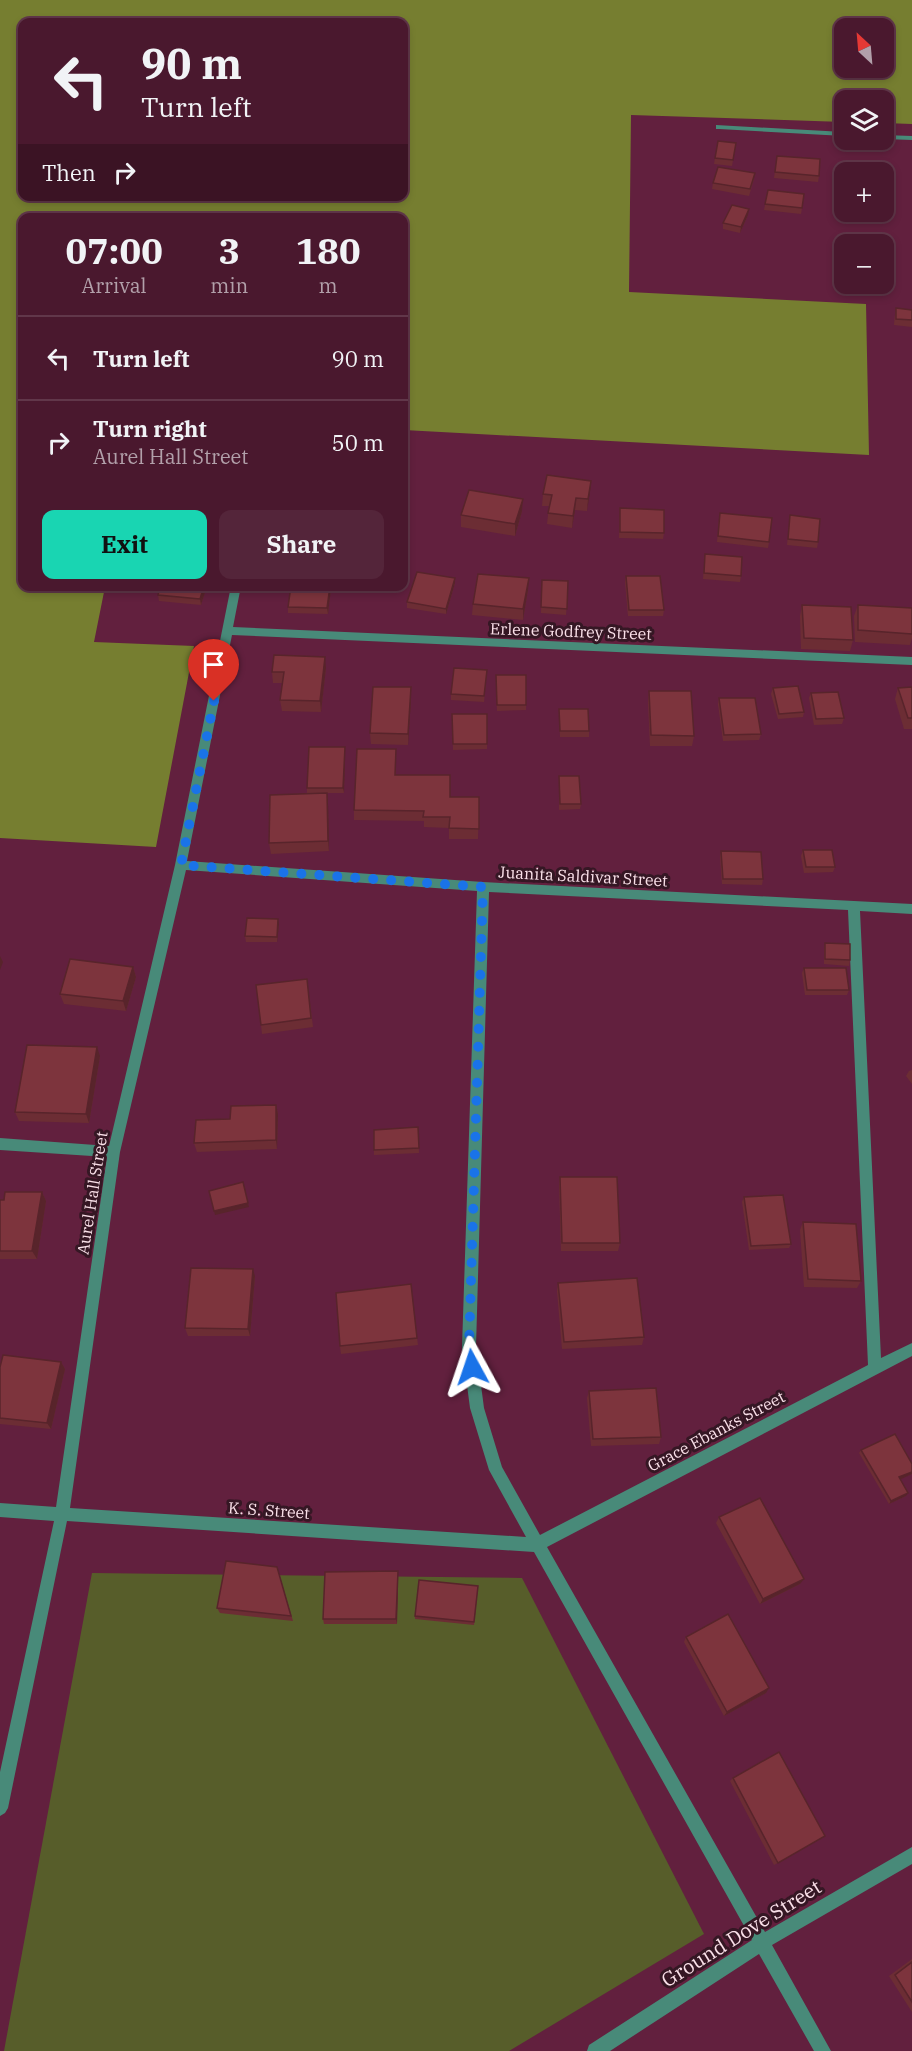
<!DOCTYPE html>
<html lang="en">
<head>
<meta charset="utf-8">
<style>
  body { margin:0; font-family:"IBM Plex Serif",serif; background:#54253a; color:#f1f3f6; height:100vh; display:flex; flex-direction:column; font-size:22px; white-space:nowrap }
  * { box-sizing:border-box; margin:0 }
  p { font-size:20px; color:#b2a0aa }
  .icon { flex:none; width:33px; height:33px; fill:none; stroke:currentColor; stroke-width:2; stroke-linecap:round; stroke-linejoin:round }
  .map { position:relative; flex:1; overflow:hidden }
  .details { position:absolute; left:18px; top:213px; width:390px; height:378px; display:flex; flex-direction:column; background:#4a182e; border-radius:12px; box-shadow:0 3px 9px #0003,0 0 0 2px #61374a }
  .details>* { flex:none }
  .banner { position:absolute; left:18px; top:18px; width:390px; height:183px; border-radius:12px; box-shadow:0 3px 9px #0003,0 0 0 2px #61374a; background:#4a182e; color:#f1f3f6; overflow:hidden }
  .needle { width:39px; rotate:334deg }
  .tools { position:absolute; left:834px; top:18px; display:grid; gap:12px }
  .tools a { display:grid; place-items:center; width:60px; height:60px; border-radius:12px; background:#4a182e; box-shadow:0 3px 9px #0003,0 0 0 2px #61374a; font-size:30px }
  .pin { position:absolute; display:grid; place-items:center; width:51px; height:51px; color:#fff; margin:-62px -26px; border-radius:50% 50% 50% 0; rotate:-45deg; box-shadow:0 0 6px #0007 }
  .pin .icon { rotate:45deg }
  .me { position:absolute; width:66px; margin:-33px; rotate:355deg; stroke-linejoin:round; filter:drop-shadow(0 0 4px #0008) }
  .turn { display:flex; align-items:center; gap:21px; height:126px; padding:0 24px; font-size:27px }
  .turn .icon { width:78px; height:78px; stroke-width:2.5 }
  .turn b { display:block; font-size:42px; line-height:51px }
  .then { display:flex; align-items:center; height:57px; padding:0 24px; background:#0003; gap:12px; font-size:22px }
  .eta { display:flex; justify-content:space-evenly; align-items:center; height:102px; text-align:center }
  .eta b { font-size:36px; font-weight:800; line-height:42px }
  .cta { display:flex; gap:12px; margin-top:auto; padding:12px 24px }
  .cta a { flex:1; height:69px; border-radius:12px; background:#19d5b2; color:#111; font-size:24px; font-weight:800; line-height:69px; text-align:center }
  .cta a+a { background:#54253a; color:#f1f3f6 }
  ul { padding:0; list-style:none }
  li { display:flex; align-items:center; gap:18px; height:84px; padding:0 24px; border-top:2px solid #61374a }
  li div { flex:1 }
  li b { display:block; font-size:22px }
  li em { font-style:normal }
  .map>svg:first-child { display:block }
  .green { fill:#575d2a }
  .forest { fill:#767e30; fill-rule:evenodd }
  .lines { fill:none; stroke-linecap:round; stroke-linejoin:round }
  .minor { fill:#488a79; fill-rule:evenodd }
  .wall { fill:#6c2d34 }
  .shaded-wall { fill:#58242b }
  .building { fill:#7d343d; stroke:#58242b; stroke-width:1.5 }
  .route { stroke:#1a73e8; stroke-width:10; stroke-dasharray:0 18 }
  .labels { text-anchor:middle; dominant-baseline:central; stroke-width:6; stroke-linejoin:round; paint-order:stroke }
  .street-label { font-size:16px; fill:#fae0e9; stroke:#351724 }
  .near-street-label { font-size:20px; fill:#fae0e9; stroke:#351724 }
</style>
</head>
<body>
<div class="map">
<svg width="912" height="2051" viewBox="0 0 912 2051">
  <rect width="100%" height="100%" fill="#62203e"/>
  <path class="green" d="M92 1573 522 1578 704 1934 509 2051H4Z"/>
  <path class="forest" d="M0 0H912V124L884 123V100H844V122L631 115 629 292 866 304 869 455 404 430V218H22V586L105 587 94 642 194 646 156 847 0 838ZM22 22H404V196H22ZM844 28H884V68H844Z"/>
  <g class="lines">
    <g class="minor">
      <path d="M716 125 844 132V136L719 129H716Z"/>
      <path d="M884 135 912 136V140L884 139Z"/>
      <path d="M231 586H241L233 627 912 657V665L232 635 187 861 483 882 912 904V914L860 911 881 1358 912 1343V1356L547 1547 765 1932 912 1847V1864L772 1945 831 2051H814L759 1954 610 2051H587L589 2045 752 1940 534 1552 67 1521 8 1808 5 1813 0 1816V1772L54 1521 0 1517V1503L56 1507 107 1157 0 1150V1138L109 1146 175 865ZM186 870 477 891 462 1347 470 1408 489 1470 526 1537 70 1508 120 1152ZM489 892 848 910 868 1365 540 1535 502 1467 484 1408 476 1347Z"/>
    </g>
  </g>
  <g class="wall">
    <path d="M736 143 732 166 714 164 715 158Z"/>
    <path d="M777 156 819 176 818 182 774 178Z"/>
    <path d="M754 179 749 196 712 189 713 183Z"/>
    <path d="M768 190 802 208 801 214 764 210Z"/>
    <path d="M748 215 740 233 723 229V223Z"/>
    <path d="M896 308 912 310V327L894 325 895 314Z"/>
    <path d="M591 481 587 511 575 510 572 528 547 524 549 506H542L543 494Z"/>
    <path d="M620 508 664 533 663 539 619 538Z"/>
    <path d="M522 511 515 536 461 527V515Z"/>
    <path d="M790 515 818 542 817 548 787 545Z"/>
    <path d="M719 519 769 542 768 548 717 542Z"/>
    <path d="M705 554 741 576 740 582 703 579Z"/>
    <path d="M626 576 664 610 663 616H628L625 582Z"/>
    <path d="M542 580 568 581 566 615 541 613Z"/>
    <path d="M455 583 446 614 407 608V602Z"/>
    <path d="M160 586H207L201 605 159 601 158 595Z"/>
    <path d="M331 588 328 614 288 613V607Z"/>
    <path d="M528 590 523 620 472 615 473 604Z"/>
    <path d="M802 605 853 640 850 651 801 649 800 616Z"/>
    <path d="M858 605 912 608V638L910 645 855 642 854 616Z"/>
    <path d="M326 668 321 712 282 711 280 700 282 683H273L272 672Z"/>
    <path d="M487 670 484 702 451 700V694Z"/>
    <path d="M496 681 526 705V710L497 711Z"/>
    <path d="M411 687V698L408 745 371 744 370 733Z"/>
    <path d="M912 687V729H904L895 699 898 688Z"/>
    <path d="M773 688 804 712 803 717 778 719 771 694Z"/>
    <path d="M649 691 694 736 692 746H650L648 702Z"/>
    <path d="M811 693 844 718 842 724 814 725 809 698Z"/>
    <path d="M719 698 761 734 759 740 723 741 718 704Z"/>
    <path d="M559 709 589 731V737H560Z"/>
    <path d="M452 714H487V749L453 750Z"/>
    <path d="M345 747 344 793H327L328 804 329 851 271 854 269 843 325 793H307V788Z"/>
    <path d="M396 749V775L450 797H479L478 839H449V828L424 827V821L354 820V810Z"/>
    <path d="M559 776 581 804 580 809 559 810Z"/>
    <path d="M803 850 835 867 833 872 804 873 801 856Z"/>
    <path d="M721 851 763 879 762 885 722 884 720 857Z"/>
    <path d="M279 924 277 942H246L245 936Z"/>
    <path d="M825 943 850 960 849 966 824 964V948Z"/>
    <path d="M133 967 136 977 126 1011 64 1004 60 994Z"/>
    <path d="M804 968 849 990 847 995H805L802 973Z"/>
    <path d="M307 979 313 1027 262 1034 261 1025Z"/>
    <path d="M100 1056 89 1123 19 1121 15 1112Z"/>
    <path d="M912 1070V1084L906 1076 909 1071Z"/>
    <path d="M276 1105 278 1114 277 1149 197 1152 194 1143 230 1119Z"/>
    <path d="M418 1127 419 1153 374 1155V1130Z"/>
    <path d="M560 1177 620 1243 618 1251H561L559 1185Z"/>
    <path d="M42 1192 46 1201 37 1259H0V1200H4Z"/>
    <path d="M744 1197 791 1244 789 1248 749 1250 742 1202Z"/>
    <path d="M803 1222 861 1281 857 1288 804 1287 800 1230Z"/>
    <path d="M255 1276 250 1336H188L185 1328Z"/>
    <path d="M558 1283 644 1337 642 1345 562 1349 557 1291Z"/>
    <path d="M417 1338 418 1345 341 1354 340 1346Z"/>
    <path d="M61 1362 65 1369 51 1429 0 1424V1367Z"/>
    <path d="M589 1391 661 1437 659 1444 591 1446 587 1398Z"/>
    <path d="M861 1450 912 1464V1474L900 1479 906 1496 889 1504 859 1453Z"/>
    <path d="M719 1517 800 1584 760 1604 716 1523Z"/>
    <path d="M277 1567 293 1621 220 1613 217 1608Z"/>
    <path d="M398 1571 397 1624H324L323 1619Z"/>
    <path d="M478 1586 474 1625 415 1619V1616Z"/>
    <path d="M686 1637 766 1693 724 1716 684 1642Z"/>
    <path d="M733 1778 825 1836 774 1865 730 1781Z"/>
    <path d="M912 1959V2012L889 1976Z"/>
  </g>
  <g class="shaded-wall">
    <path d="M749 209 748 215 740 233 741 227Z"/>
    <path d="M591 481 590 492 587 511 588 499Z"/>
    <path d="M576 498 575 510 572 528 573 516Z"/>
    <path d="M523 499 522 511 515 536V524Z"/>
    <path d="M455 578V583L446 614V609Z"/>
    <path d="M529 578 528 590 523 620V609Z"/>
    <path d="M204 586H207L201 605 200 599Z"/>
    <path d="M330 586H331V588L328 614 327 608Z"/>
    <path d="M325 657 326 668 321 712 320 701Z"/>
    <path d="M411 687V698L408 745V734Z"/>
    <path d="M345 747V753L344 793 343 788Z"/>
    <path d="M327 793 328 804 329 851 328 841Z"/>
    <path d="M278 919 279 924 277 942V937Z"/>
    <path d="M0 956 3 962 0 970Z"/>
    <path d="M133 967 136 977 126 1011 123 1001Z"/>
    <path d="M97 1047 100 1056 89 1123 86 1114Z"/>
    <path d="M276 1105 278 1114 277 1149 276 1140Z"/>
    <path d="M243 1182 249 1207 215 1215 214 1211Z"/>
    <path d="M42 1192 46 1201 37 1259 32 1251Z"/>
    <path d="M253 1269 255 1276 250 1336 248 1329Z"/>
    <path d="M61 1362 65 1369 51 1429 47 1423Z"/>
    <path d="M912 1472V1474L897 1481 899 1477Z"/>
    <path d="M908 1493 906 1496 889 1504 891 1501Z"/>
    <path d="M398 1571V1577L397 1624 396 1619Z"/>
    <path d="M804 1579 800 1584 760 1604 763 1599Z"/>
    <path d="M769 1688 766 1693 724 1716 727 1712Z"/>
  </g>
  <g class="building">
    <path d="M718 141 736 143 733 160 715 158Z"/>
    <path d="M777 156 820 159 819 176 775 172Z"/>
    <path d="M718 167 755 173 750 189 713 183Z"/>
    <path d="M768 190 804 194 802 208 765 204Z"/>
    <path d="M732 205 749 209 741 227 723 223Z"/>
    <path d="M896 308 912 310V320L896 319Z"/>
    <path d="M547 475 591 481 588 499 576 498 573 516 548 513 552 495 543 494Z"/>
    <path d="M469 490 523 499 515 524 461 515Z"/>
    <path d="M620 508 664 510V533L620 532Z"/>
    <path d="M720 513 772 518 769 542 718 536Z"/>
    <path d="M790 515 820 519 818 542 788 539Z"/>
    <path d="M705 554 742 557 741 576 704 573Z"/>
    <path d="M417 572 455 578 446 609 407 602Z"/>
    <path d="M478 574 529 578 523 609 473 604Z"/>
    <path d="M626 576H660L664 610H629Z"/>
    <path d="M542 580 568 581 567 609 541 607Z"/>
    <path d="M160 586H204L200 599 158 595Z"/>
    <path d="M291 586H330L327 608 288 607Z"/>
    <path d="M802 605 851 607 853 640 804 638Z"/>
    <path d="M858 605 912 608V634L858 630Z"/>
    <path d="M274 655 325 657 320 701 280 700 284 672H272Z"/>
    <path d="M454 668 487 670 484 696 451 694Z"/>
    <path d="M496 675H526V705H497Z"/>
    <path d="M798 686 804 712 779 714 773 688Z"/>
    <path d="M373 687H411L408 734 370 733Z"/>
    <path d="M912 687V718H908L898 688Z"/>
    <path d="M649 691H691L694 736 651 735Z"/>
    <path d="M838 692 844 718 816 719 811 693Z"/>
    <path d="M719 698H755L761 734 724 735Z"/>
    <path d="M559 709H588L589 731H560Z"/>
    <path d="M452 714H487V744H453Z"/>
    <path d="M309 747H345L343 788H307Z"/>
    <path d="M357 749H396L395 775H450V797H479V829L449 828 450 817H423L424 811 354 810Z"/>
    <path d="M559 776H579L581 804H560Z"/>
    <path d="M327 793 328 841 269 843 270 795Z"/>
    <path d="M803 850H832L835 867H806Z"/>
    <path d="M721 851 761 852 763 879H723Z"/>
    <path d="M247 918 278 919 277 937 245 936Z"/>
    <path d="M825 943 850 944V960L825 959Z"/>
    <path d="M70 959 133 967 123 1001 60 994Z"/>
    <path d="M804 968H846L849 990H807Z"/>
    <path d="M307 979 311 1018 261 1025 256 985Z"/>
    <path d="M27 1045 97 1047 86 1114 15 1112Z"/>
    <path d="M276 1105V1140L194 1143 196 1120 230 1119 231 1106Z"/>
    <path d="M418 1127 419 1148 374 1150V1130Z"/>
    <path d="M560 1177H617L620 1243H562Z"/>
    <path d="M243 1182 248 1203 214 1211 209 1191Z"/>
    <path d="M5 1192H42L32 1251H0V1200H4Z"/>
    <path d="M783 1195 791 1244 751 1246 744 1197Z"/>
    <path d="M803 1222 856 1224 861 1281 808 1279Z"/>
    <path d="M191 1268 253 1269 248 1329 185 1328Z"/>
    <path d="M637 1278 644 1337 564 1342 558 1283Z"/>
    <path d="M411 1284 417 1338 340 1346 336 1293Z"/>
    <path d="M3 1355 61 1362 47 1423 0 1418V1367Z"/>
    <path d="M656 1388 661 1437 593 1439 589 1391Z"/>
    <path d="M895 1434 912 1464V1472L899 1477 908 1493 891 1501 861 1450Z"/>
    <path d="M760 1498 804 1579 763 1599 719 1517Z"/>
    <path d="M226 1561 277 1567 291 1616 217 1608Z"/>
    <path d="M398 1571 396 1619H323L325 1572Z"/>
    <path d="M419 1580 478 1586 474 1622 415 1616Z"/>
    <path d="M728 1614 769 1688 727 1712 686 1637Z"/>
    <path d="M779 1752 825 1836 778 1863 733 1778Z"/>
    <path d="M912 1962V2002L895 1975Z"/>
  </g>
  <g class="lines">
    <path class="route" d="M214 701 181 865 483 887 469 1347 472 1367"/>
  </g>
  <g class="labels">
    <g class="street-label">
      <text transform="translate(571 631) rotate(2)">Erlene Godfrey Street</text>
      <text transform="translate(583 876) rotate(3)">Juanita Saldivar Street</text>
      <text transform="translate(92 1193) rotate(-81)">Aurel Hall Street</text>
      <text transform="translate(716 1431) rotate(-28)">Grace Ebanks Street</text>
      <text transform="translate(269 1510) rotate(4)">K. S. Street</text>
    </g>
    <g class="near-street-label">
      <text transform="translate(741 1933) rotate(-32)">Ground Dove Street</text>
    </g>
  </g>
</svg>
<div class="tools">
<a><svg class="needle" viewBox="-14 -14 28 28"><path d="M0-13l5 13h-10z" fill="#e53935"/><path d="M0 13l5-13h-10z" fill="#b2a0aa"/></svg></a>
<a><svg class="icon" aria-label="layers" viewBox="0 0 24 24"><path d="M12 4l9 5-9 5-9-5zM3 14l9 5 9-5"/></svg></a>
<a>+</a>
<a>−</a>
</div>
<div class="pin" style="left:214px;top:701px;background:#d93025"><svg class="icon" aria-label="arrive" viewBox="0 0 24 24"><path d="M6 21V4h12l-3 4 3 4H6"/></svg></div>
<svg class="me" style="left:472px;top:1367px" viewBox="-20 -20 40 40"><path d="M0-17L14 15 0 8-14 15z" fill="#1a73e8" stroke="#fff" stroke-width="4"/></svg>
<div class="banner">
<div class="turn"><svg class="icon" aria-label="left" viewBox="0 0 24 24"><path d="M17 20v-9H6M10 6l-5 5 5 5"/></svg><div><b>90 m</b>Turn left</div></div>
<div class="then">Then<svg class="icon" aria-label="right" viewBox="0 0 24 24"><path d="M7 20v-9h11M14 6l5 5-5 5"/></svg></div>
</div>
<section class="details">
<div class="eta">
<div><b>07:00</b><p>Arrival</p></div>
<div><b>3</b><p>min</p></div>
<div><b>180</b><p>m</p></div>
</div>
<ul>
<li><svg class="icon" aria-label="left" viewBox="0 0 24 24"><path d="M17 20v-9H6M10 6l-5 5 5 5"/></svg><div><b>Turn left</b></div><em>90 m</em></li>
<li><svg class="icon" aria-label="right" viewBox="0 0 24 24"><path d="M7 20v-9h11M14 6l5 5-5 5"/></svg><div><b>Turn right</b><p>Aurel Hall Street</p></div><em>50 m</em></li>
</ul>
<div class="cta"><a>Exit</a><a>Share</a></div>
</section>
</div>
</body>
</html>
